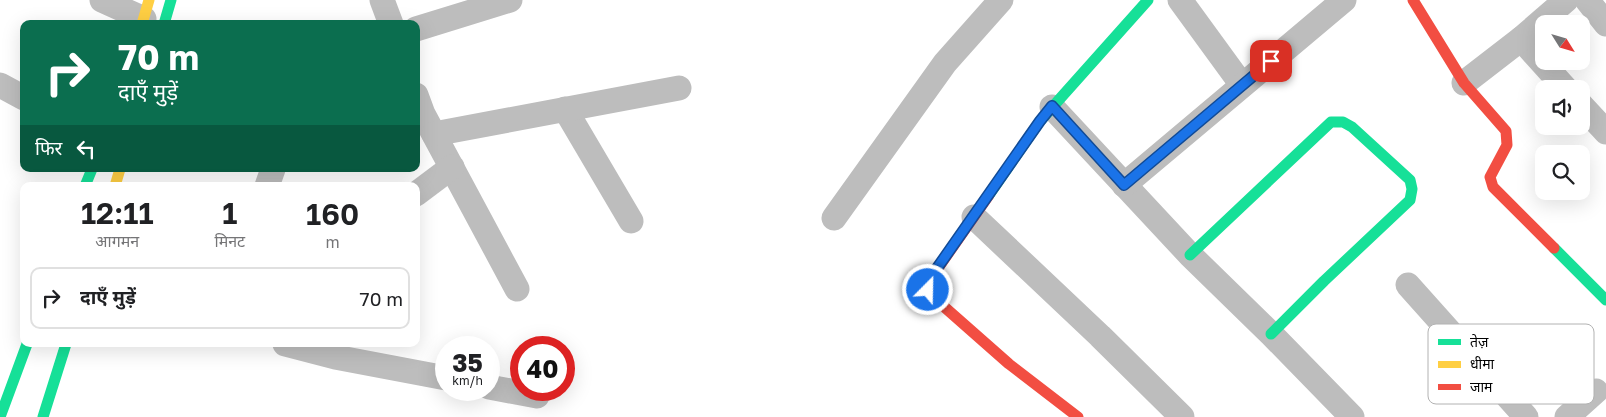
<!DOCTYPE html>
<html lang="hi">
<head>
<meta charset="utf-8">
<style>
  body { margin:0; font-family:"Golos Text","Noto Sans Devanagari",sans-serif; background:#f2f2f2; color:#202124; height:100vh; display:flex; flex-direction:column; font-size:19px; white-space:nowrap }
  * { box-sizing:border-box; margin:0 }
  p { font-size:16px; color:#757577 }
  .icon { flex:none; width:28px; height:28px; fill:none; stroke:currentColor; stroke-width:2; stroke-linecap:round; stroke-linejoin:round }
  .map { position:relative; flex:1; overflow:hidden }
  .details { position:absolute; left:20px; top:182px; width:400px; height:165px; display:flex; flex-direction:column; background:#fff; border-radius:10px; box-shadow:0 5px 20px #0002 }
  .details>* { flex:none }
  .banner { position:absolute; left:20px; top:20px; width:400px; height:152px; border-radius:10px; box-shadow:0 5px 20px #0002; background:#0b6e4f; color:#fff; overflow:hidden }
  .needle { width:32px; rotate:127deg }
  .controls { position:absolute; left:1535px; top:15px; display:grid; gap:10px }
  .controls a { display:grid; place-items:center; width:55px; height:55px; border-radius:10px; background:#fff; box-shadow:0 5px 20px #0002; font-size:25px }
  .speed { position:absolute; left:435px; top:336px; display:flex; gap:10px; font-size:25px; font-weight:700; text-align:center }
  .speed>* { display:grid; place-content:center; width:65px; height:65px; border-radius:50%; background:#fff; box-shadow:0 5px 20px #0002; line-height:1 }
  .speed small { font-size:12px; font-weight:400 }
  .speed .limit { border:8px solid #d22; background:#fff; color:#111 }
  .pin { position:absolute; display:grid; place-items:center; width:42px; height:42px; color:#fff; margin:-21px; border-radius:10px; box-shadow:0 2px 8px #0006 }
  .me { position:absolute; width:55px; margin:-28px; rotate:23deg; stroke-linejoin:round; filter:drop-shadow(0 0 4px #0008) }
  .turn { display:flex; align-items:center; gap:18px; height:105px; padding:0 15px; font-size:22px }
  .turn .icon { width:65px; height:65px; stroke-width:2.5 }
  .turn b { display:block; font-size:35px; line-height:42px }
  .then { display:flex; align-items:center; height:48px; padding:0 15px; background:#0003; gap:10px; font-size:19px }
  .eta { display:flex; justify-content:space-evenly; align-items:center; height:85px; text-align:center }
  .eta b { font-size:30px; font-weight:600; line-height:35px }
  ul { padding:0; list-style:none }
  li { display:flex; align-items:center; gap:15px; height:62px; margin:0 10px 8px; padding:0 5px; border:2px solid #e0e0e0; border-radius:10px }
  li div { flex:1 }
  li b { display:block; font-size:19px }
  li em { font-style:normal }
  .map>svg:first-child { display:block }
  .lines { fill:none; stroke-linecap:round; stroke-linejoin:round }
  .street { stroke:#bdbdbd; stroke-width:25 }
  .fast { stroke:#16e098; stroke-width:11 }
  .slow { stroke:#ffcf43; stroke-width:11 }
  .jam { stroke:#f24e42; stroke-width:11 }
  .route-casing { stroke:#114b97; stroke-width:12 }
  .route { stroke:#1a73e8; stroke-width:9 }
  .key { fill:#fff; stroke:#b2b2b2; stroke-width:1 }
  .key-label { font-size:14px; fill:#000 }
</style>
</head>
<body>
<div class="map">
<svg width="1606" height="417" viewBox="0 0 1606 417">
  <rect width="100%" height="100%" fill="#fff"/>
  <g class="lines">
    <g class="street">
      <path d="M102 0 144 19"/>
      <path d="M382 0 391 24"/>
      <path d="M1180 0 1242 85"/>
      <path d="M1587 0 1606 24"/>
      <path d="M416 29 510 0"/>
      <path d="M1521 39 1566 89"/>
      <path d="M1464 83 1521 39 1566 0"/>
      <path d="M0 85 24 98"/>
      <path d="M416 95 423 114 517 289"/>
      <path d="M1581 105 1606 132"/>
      <path d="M1052 107 1190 255 1271 334 1352 417"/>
      <path d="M565 109 631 221"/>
      <path d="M434 134 679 88"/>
      <path d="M1124 185 1344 0"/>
      <path d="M267 186 273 169"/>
      <path d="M416 194 452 167"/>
      <path d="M974 217 1100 336 1182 417"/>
      <path d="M834 218 945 63 1001 0"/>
      <path d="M1408 285 1526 417"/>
      <path d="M285 344 335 357 446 378"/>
      <path d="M489 387 537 396"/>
      <path d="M1567 417 1596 391"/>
    </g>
    <g class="fast">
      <path d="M164 24 171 0"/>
      <path d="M85 186 92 169"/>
      <path d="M989 195 1040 121 1148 0"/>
      <path d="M1554 248 1606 300"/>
      <path d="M1190 255 1331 122H1343L1352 127 1410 180 1412 189 1410 200 1324 281 1271 334"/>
      <path d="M0 417 27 344"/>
      <path d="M43 417 66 344"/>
    </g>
    <g class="slow">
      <path d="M142 24 149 0"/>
      <path d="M115 186 120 169"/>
    </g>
    <g class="jam">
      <path d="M1413 0 1464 83 1506 131 1507 145 1490 177 1493 187 1554 248"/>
      <path d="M989 195 929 281 928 290 933 297 1009 364 1078 417"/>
    </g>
  </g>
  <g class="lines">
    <g class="route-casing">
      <path id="route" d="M928 290V281L1040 121 1052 106 1124 185 1271 61"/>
    </g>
    <use href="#route" class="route"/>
  </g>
  <rect x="1428" y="324" width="166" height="80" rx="8" class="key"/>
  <rect x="1438" y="339" width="23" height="6" fill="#16e098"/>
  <rect x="1438" y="361" width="23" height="7" fill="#ffcf43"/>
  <rect x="1438" y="384" width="23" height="6" fill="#f24e42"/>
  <g class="key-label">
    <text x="1470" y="347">तेज़</text>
    <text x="1470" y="369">धीमा</text>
    <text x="1470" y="392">जाम</text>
  </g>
</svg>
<div class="controls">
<a><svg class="needle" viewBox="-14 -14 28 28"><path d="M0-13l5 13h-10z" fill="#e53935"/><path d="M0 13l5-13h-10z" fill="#757577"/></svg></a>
<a><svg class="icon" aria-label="sound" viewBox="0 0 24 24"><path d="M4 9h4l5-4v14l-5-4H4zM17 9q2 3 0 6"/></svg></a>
<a><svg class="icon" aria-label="search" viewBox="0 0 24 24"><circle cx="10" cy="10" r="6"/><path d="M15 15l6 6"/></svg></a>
</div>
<div class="speed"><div>35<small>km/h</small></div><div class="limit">40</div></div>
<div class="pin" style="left:1271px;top:61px;background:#d93025"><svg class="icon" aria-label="arrive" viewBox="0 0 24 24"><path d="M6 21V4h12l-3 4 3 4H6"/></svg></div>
<svg class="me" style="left:928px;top:290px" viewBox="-20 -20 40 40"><circle r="17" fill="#1a73e8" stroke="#fff" stroke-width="3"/><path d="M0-11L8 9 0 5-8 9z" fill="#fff"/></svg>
<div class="banner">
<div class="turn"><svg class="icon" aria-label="right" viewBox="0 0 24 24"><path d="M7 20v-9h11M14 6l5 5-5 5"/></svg><div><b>70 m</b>दाएँ मुड़ें</div></div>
<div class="then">फिर<svg class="icon" aria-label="left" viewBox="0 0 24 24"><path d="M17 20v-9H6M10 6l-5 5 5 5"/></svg></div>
</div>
<section class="details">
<div class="eta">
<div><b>12:11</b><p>आगमन</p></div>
<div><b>1</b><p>मिनट</p></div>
<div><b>160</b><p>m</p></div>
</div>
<ul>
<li><svg class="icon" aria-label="right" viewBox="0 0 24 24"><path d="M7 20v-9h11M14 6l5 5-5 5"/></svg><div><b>दाएँ मुड़ें</b></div><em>70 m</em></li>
</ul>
</section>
</div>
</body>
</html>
